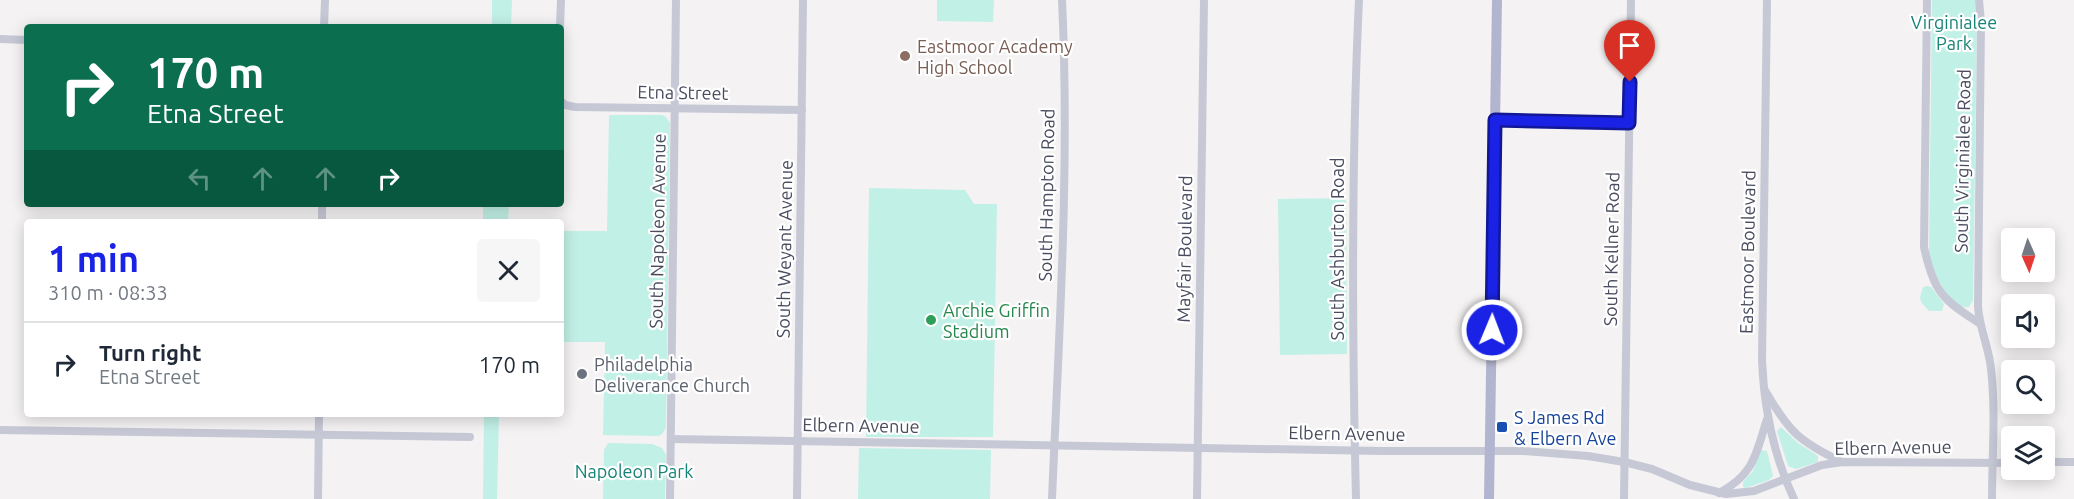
<!DOCTYPE html>
<html lang="en">
<head>
<meta charset="utf-8">
<style>
  body { margin:0; font-family:Ubuntu,sans-serif; background:#f6f6f7; color:#1f2937; height:100vh; display:flex; flex-direction:column; font-size:22px; white-space:nowrap }
  * { box-sizing:border-box; margin:0 }
  p { font-size:20px; color:#747a83 }
  .icon { flex:none; width:33px; height:33px; fill:none; stroke:currentColor; stroke-width:2; stroke-linecap:round; stroke-linejoin:round }
  .map { position:relative; flex:1; overflow:hidden }
  .panel { position:absolute; left:24px; top:219px; width:540px; height:198px; display:flex; flex-direction:column; background:#fff; border-radius:6px; box-shadow:0 3px 15px #0003 }
  .panel>* { flex:none }
  .hud { position:absolute; left:24px; top:24px; width:540px; height:183px; border-radius:6px; box-shadow:0 3px 15px #0003; background:#0b6e4f; color:#fff; overflow:hidden }
  .needle { width:39px; rotate:177deg }
  .buttons { position:absolute; left:2001px; top:228px; display:grid; gap:12px }
  .buttons a { display:grid; place-items:center; width:54px; height:54px; border-radius:6px; background:#fff; box-shadow:0 3px 15px #0003; font-size:30px }
  .pin { position:absolute; display:grid; place-items:center; width:51px; height:51px; color:#fff; margin:-62px -26px; border-radius:50% 50% 50% 0; rotate:-45deg; box-shadow:0 0 6px #0007 }
  .pin .icon { rotate:45deg }
  .me { position:absolute; width:66px; margin:-33px; rotate:1deg; stroke-linejoin:round; filter:drop-shadow(0 0 4px #0008) }
  .turn { display:flex; align-items:center; gap:21px; height:126px; padding:0 24px; font-size:27px }
  .turn .icon { width:78px; height:78px; stroke-width:2.5 }
  .turn b { display:block; font-size:42px; line-height:51px }
  .lanes { display:flex; align-items:center; height:57px; padding:0 24px; background:#0003; justify-content:center; gap:30px; direction:ltr }
  .lanes .off { opacity:.35 }
  .round { display:grid; place-items:center; flex:none; width:63px; height:63px; border-radius:6px; background:#f6f6f7 }
  .head { display:flex; align-items:center; justify-content:space-between; height:102px; padding:0 24px }
  h1 { font-size:36px; font-weight:600; line-height:45px; color:#1a23e5 }
  ul { padding:0; list-style:none }
  li { display:flex; align-items:center; gap:18px; height:84px; padding:0 24px; border-top:2px solid #e0e1e3 }
  li div { flex:1 }
  li b { display:block; font-size:22px }
  li em { font-style:normal }
  .map>svg:first-child { display:block }
  .green { fill:#c1f0e6 }
  .lines { fill:none; stroke-linecap:round; stroke-linejoin:round }
  .minor { stroke:#c6c8d6; stroke-width:8 }
  .major { stroke:#b2b5d0; stroke-width:10 }
  .route-casing { stroke:#111795; stroke-width:15 }
  .route { stroke:#1a23e5; stroke-width:10 }
  .education-dot { fill:#8d6e63; stroke:#fff; stroke-width:2 }
  .leisure-dot { fill:#2e9e5b; stroke:#fff; stroke-width:2 }
  .worship-dot { fill:#6b7280; stroke:#fff; stroke-width:2 }
  .transit-dot { fill:#1a4fb4; stroke:#fff; stroke-width:2 }
  .labels { text-anchor:middle; dominant-baseline:central; stroke-width:4.5; stroke-linejoin:round; paint-order:stroke }
  .park-label { font-size:18px; fill:#188377; stroke:#fff }
  .education-label { font-size:18px; fill:#785e54; stroke:#fff; text-anchor:start }
  .street-label { font-size:18px; fill:#494c5f; stroke:#fff }
  .leisure-label { font-size:18px; fill:#27864d; stroke:#fff; text-anchor:start }
  .worship-label { font-size:18px; fill:#5b616d; stroke:#fff; text-anchor:start }
  .transit-label { font-size:18px; fill:#164399; stroke:#fff; text-anchor:start }
</style>
</head>
<body>
<div class="map">
<svg width="2074" height="499" viewBox="0 0 2074 499">
  <rect width="100%" height="100%" fill="#f4f2f2"/>
  <g class="green">
    <path d="M492 0H512L511 27H492Z"/>
    <path d="M937 0H994L993 22 937 21Z"/>
    <path d="M1932 0H1975L1977 15 1973 300 1969 307C1948 311 1934 271 1929 255Z"/>
    <path d="M609 115H662L666 117 670 123 666 428 662 434 658 436 603 435 605 342H561V231H607Z"/>
    <path d="M869 188 965 190 974 204H997L993 437H866Z"/>
    <path d="M1346 198 1347 354 1280 355 1278 199Z"/>
    <path d="M483 204H509L508 222H483Z"/>
    <path d="M1927 286 1931 287 1944 304 1942 311H1929L1921 302 1920 297 1923 287Z"/>
    <path d="M484 414H499L497 499H483Z"/>
    <path d="M1781 427 1798 443 1818 456V462L1796 469 1788 466 1777 431Z"/>
    <path d="M608 443 652 444 662 448 666 455 665 499H603L604 450Z"/>
    <path d="M859 448 991 450 990 499H858Z"/>
    <path d="M1761 450 1767 451 1773 476 1769 480 1746 488 1743 487V482L1753 471Z"/>
  </g>
  <g class="lines">
    <g class="minor">
      <path d="M1767 0 1762 360C1764 410 1773 454 1794 499"/>
      <path d="M1927 0 1924 247C1933 290 1942 300 1979 323"/>
      <path d="M1979 0 1981 22 1978 306C1979 328 1989 347 1991 369 1996 412 1992 456 1992 499"/>
      <path d="M324 27 325 0"/>
      <path d="M560 27 561 0"/>
      <path d="M0 39 27 40"/>
      <path d="M561 101 565 105 575 107 802 110"/>
      <path d="M1495 120 1629 123"/>
      <path d="M322 222V204"/>
      <path d="M1766 392C1789 432 1800 442 1842 462"/>
      <path d="M0 430 470 437"/>
      <path d="M671 439 1382 451H1523L1588 456 1624 462 1652 469 1690 485 1726 494 1754 491 1822 465 1843 462 2012 463"/>
      <path d="M2044 462H2074"/>
      <path d="M1719 493C1754 475 1756 454 1767 419"/>
      <path d="M318 499 319 414"/>
      <path d="M670 499 676 0"/>
      <path d="M797 499 803 0"/>
      <path d="M1052 499C1059 333 1070 166 1062 0"/>
      <path d="M1197 499 1204 0"/>
      <path d="M1356 499C1352 332 1351 166 1359 0"/>
      <path d="M1624 499 1631 0"/>
    </g>
    <path class="major" d="M1489 499 1497 0"/>
  </g>
  <g class="lines">
    <g class="route-casing">
      <path id="route" d="M1492 330 1495 120 1629 123 1630 82"/>
    </g>
    <use href="#route" class="route"/>
  </g>
  <circle class="education-dot" cx="905" cy="56" r="6"/>
  <circle class="leisure-dot" cx="931" cy="320" r="6"/>
  <circle class="worship-dot" cx="582" cy="374" r="6"/>
  <rect class="transit-dot" x="1496" y="421" width="12" height="12" rx="3"/>
  <g class="labels">
    <g class="park-label">
      <text x="1954" y="22">Virginialee<tspan x="1954" dy="21">Park</tspan></text>
      <text x="634" y="471">Napoleon Park</text>
    </g>
    <g class="education-label">
      <text x="917" y="46">Eastmoor Academy<tspan x="917" dy="21">High School</tspan></text>
    </g>
    <g class="street-label">
      <text transform="translate(683 92) rotate(1)">Etna Street</text>
      <text transform="translate(1962 161) rotate(-89)">South Virginialee Road</text>
      <text transform="translate(1046 195) rotate(-89)">South Hampton Road</text>
      <text transform="translate(657 231) rotate(-89)">South Napoleon Avenue</text>
      <text transform="translate(784 249) rotate(-89)">South Weyant Avenue</text>
      <text transform="translate(1184 249) rotate(-89)">Mayfair Boulevard</text>
      <text transform="translate(1337 249) rotate(-90)">South Ashburton Road</text>
      <text transform="translate(1611 249) rotate(-89)">South Kellner Road</text>
      <text transform="translate(1747 252) rotate(-89)">Eastmoor Boulevard</text>
      <text transform="translate(861 425) rotate(1)">Elbern Avenue</text>
      <text transform="translate(1347 433) rotate(1)">Elbern Avenue</text>
      <text transform="translate(1893 447) rotate(-1)">Elbern Avenue</text>
    </g>
    <g class="leisure-label">
      <text x="943" y="310">Archie Griffin<tspan x="943" dy="21">Stadium</tspan></text>
    </g>
    <g class="worship-label">
      <text x="594" y="364">Philadelphia<tspan x="594" dy="21">Deliverance Church</tspan></text>
    </g>
    <g class="transit-label">
      <text x="1514" y="417">S James Rd<tspan x="1514" dy="21">&amp; Elbern Ave</tspan></text>
    </g>
  </g>
</svg>
<div class="buttons">
<a><svg class="needle" viewBox="-14 -14 28 28"><path d="M0-13l5 13h-10z" fill="#e53935"/><path d="M0 13l5-13h-10z" fill="#747a83"/></svg></a>
<a><svg class="icon" aria-label="sound" viewBox="0 0 24 24"><path d="M4 9h4l5-4v14l-5-4H4zM17 9q2 3 0 6"/></svg></a>
<a><svg class="icon" aria-label="search" viewBox="0 0 24 24"><circle cx="10" cy="10" r="6"/><path d="M15 15l6 6"/></svg></a>
<a><svg class="icon" aria-label="layers" viewBox="0 0 24 24"><path d="M12 4l9 5-9 5-9-5zM3 14l9 5 9-5"/></svg></a>
</div>
<div class="pin" style="left:1630px;top:82px;background:#d93025"><svg class="icon" aria-label="arrive" viewBox="0 0 24 24"><path d="M6 21V4h12l-3 4 3 4H6"/></svg></div>
<svg class="me" style="left:1492px;top:330px" viewBox="-20 -20 40 40"><circle r="17" fill="#1a23e5" stroke="#fff" stroke-width="3"/><path d="M0-11L8 9 0 5-8 9z" fill="#fff"/></svg>
<div class="hud">
<div class="turn"><svg class="icon" aria-label="right" viewBox="0 0 24 24"><path d="M7 20v-9h11M14 6l5 5-5 5"/></svg><div><b>170 m</b>Etna Street</div></div>
<div class="lanes"><svg class="icon off" aria-label="left" viewBox="0 0 24 24"><path d="M17 20v-9H6M10 6l-5 5 5 5"/></svg><svg class="icon off" aria-label="ahead" viewBox="0 0 24 24"><path d="M12 20V5M6 11l6-6 6 6"/></svg><svg class="icon off" aria-label="ahead" viewBox="0 0 24 24"><path d="M12 20V5M6 11l6-6 6 6"/></svg><svg class="icon" aria-label="right" viewBox="0 0 24 24"><path d="M7 20v-9h11M14 6l5 5-5 5"/></svg></div>
</div>
<section class="panel">
<div class="head"><div><h1>1 min</h1><p>310 m · 08:33</p></div><a class="round"><svg class="icon" aria-label="close" viewBox="0 0 24 24"><path d="M6 6l12 12M18 6L6 18"/></svg></a></div>
<ul>
<li><svg class="icon" aria-label="right" viewBox="0 0 24 24"><path d="M7 20v-9h11M14 6l5 5-5 5"/></svg><div><b>Turn right</b><p>Etna Street</p></div><em>170 m</em></li>
</ul>
</section>
</div>
</body>
</html>
